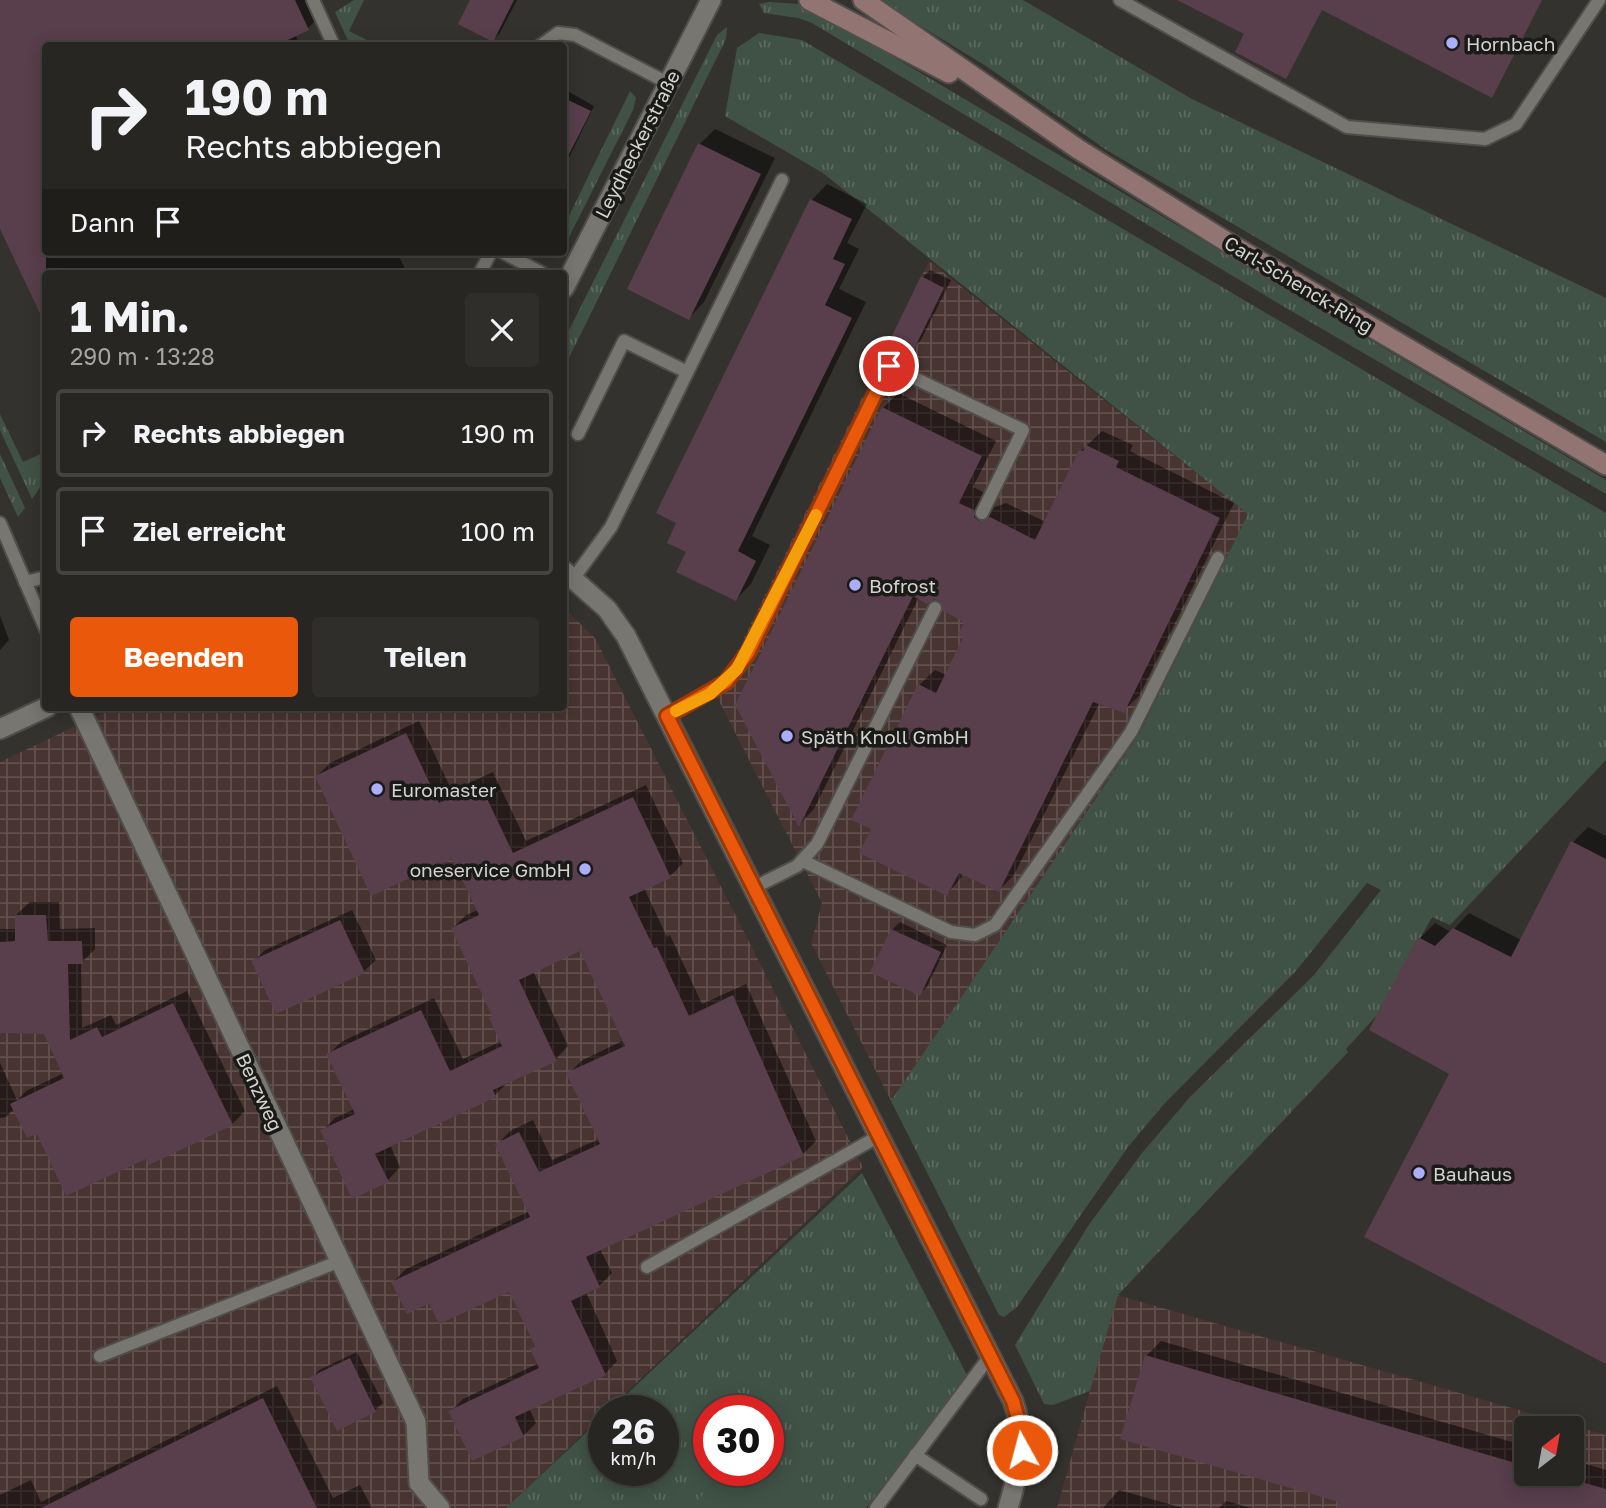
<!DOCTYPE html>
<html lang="de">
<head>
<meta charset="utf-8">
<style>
  body { margin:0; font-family:"Golos Text",sans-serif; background:#2f2e2a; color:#f1f3f6; height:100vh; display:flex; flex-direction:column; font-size:26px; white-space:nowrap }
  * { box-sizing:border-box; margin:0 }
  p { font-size:23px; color:#a4a5a5 }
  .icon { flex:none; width:38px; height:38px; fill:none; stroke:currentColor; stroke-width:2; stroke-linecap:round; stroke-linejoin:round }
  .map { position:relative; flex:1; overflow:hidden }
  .details { position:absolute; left:42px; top:270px; width:525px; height:441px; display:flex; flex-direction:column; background:#272622; border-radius:7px; box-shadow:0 4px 18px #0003,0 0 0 2px #434340 }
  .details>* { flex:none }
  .top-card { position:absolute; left:42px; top:42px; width:525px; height:214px; border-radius:7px; box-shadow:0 4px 18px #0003,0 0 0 2px #434340; background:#272622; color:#f1f3f6; overflow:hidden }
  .needle { width:46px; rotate:31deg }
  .buttons { position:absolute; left:1514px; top:1416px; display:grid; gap:14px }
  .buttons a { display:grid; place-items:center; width:70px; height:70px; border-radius:7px; background:#272622; box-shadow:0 4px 18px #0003,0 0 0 2px #434340; font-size:35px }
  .speed { position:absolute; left:588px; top:1395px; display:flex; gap:14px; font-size:35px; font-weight:700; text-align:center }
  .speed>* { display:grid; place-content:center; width:91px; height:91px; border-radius:50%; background:#272622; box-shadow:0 4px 18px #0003,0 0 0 2px #434340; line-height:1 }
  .speed small { font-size:18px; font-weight:400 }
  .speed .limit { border:10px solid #d22; background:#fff; color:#111 }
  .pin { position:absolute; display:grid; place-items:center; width:60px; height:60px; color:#fff; margin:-30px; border:4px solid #fff; border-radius:50%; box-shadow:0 2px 7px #0007 }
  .me { position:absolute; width:77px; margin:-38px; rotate:353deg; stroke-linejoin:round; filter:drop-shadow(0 0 5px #0008) }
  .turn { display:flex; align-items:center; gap:24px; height:147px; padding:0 28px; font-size:32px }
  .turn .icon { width:91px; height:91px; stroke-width:2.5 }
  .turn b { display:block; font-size:49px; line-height:60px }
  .then { display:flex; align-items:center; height:66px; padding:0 28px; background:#0003; gap:14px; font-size:26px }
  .round { display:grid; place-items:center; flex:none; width:74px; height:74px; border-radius:7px; background:#2f2e2a }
  .headline { display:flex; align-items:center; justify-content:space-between; height:119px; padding:0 28px }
  h1 { font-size:42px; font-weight:700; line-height:52px }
  .primary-button { display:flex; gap:14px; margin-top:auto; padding:14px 28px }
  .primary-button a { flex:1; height:80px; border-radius:7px; background:#ea580c; color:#fff; font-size:28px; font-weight:700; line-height:80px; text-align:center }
  .primary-button a+a { background:#2f2e2a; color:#f1f3f6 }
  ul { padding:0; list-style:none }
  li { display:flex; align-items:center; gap:21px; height:88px; margin:0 14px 10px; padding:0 14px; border:4px solid #434340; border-radius:7px }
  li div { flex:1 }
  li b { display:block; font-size:26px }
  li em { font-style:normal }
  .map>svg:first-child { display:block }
  .industrial { fill:url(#industrial-grid); fill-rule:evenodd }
  .grass { fill:url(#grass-tufts); fill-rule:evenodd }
  .pitch { fill:#405245 }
  .shadow { fill:#0007 }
  .building { fill:#593e4c }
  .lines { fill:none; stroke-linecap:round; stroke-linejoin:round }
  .service-casing { stroke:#4f4e4a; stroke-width:16 }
  .minor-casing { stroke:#4f4e4a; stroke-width:23 }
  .tertiary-casing { stroke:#4f4e4a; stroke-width:23 }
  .secondary-casing { stroke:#4f4e4a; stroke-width:23 }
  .service { stroke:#787671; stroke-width:12 }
  .minor { stroke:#787671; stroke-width:19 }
  .tertiary { stroke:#787671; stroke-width:19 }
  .secondary { stroke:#927472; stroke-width:19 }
  .route-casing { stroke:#983908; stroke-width:18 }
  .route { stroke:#ea580c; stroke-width:12 }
  .slow { stroke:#f59e0b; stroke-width:12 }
  .poi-dot { fill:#abaffb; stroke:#1a1a18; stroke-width:2.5 }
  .labels { text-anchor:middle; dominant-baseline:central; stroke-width:7; stroke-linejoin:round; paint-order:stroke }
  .poi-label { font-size:19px; fill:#d4d3d0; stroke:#1a1a18; text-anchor:start }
  .street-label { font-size:19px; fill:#d4d3d0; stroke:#1a1a18 }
</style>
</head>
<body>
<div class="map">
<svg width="1606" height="1508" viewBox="0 0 1606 1508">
  <defs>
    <pattern id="industrial-grid" width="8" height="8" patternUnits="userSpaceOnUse" patternTransform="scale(1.75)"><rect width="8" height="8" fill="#483431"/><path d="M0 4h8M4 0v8" fill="none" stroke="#62504e"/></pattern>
    <pattern id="grass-tufts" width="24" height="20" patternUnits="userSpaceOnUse" patternTransform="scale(1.75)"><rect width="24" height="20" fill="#405245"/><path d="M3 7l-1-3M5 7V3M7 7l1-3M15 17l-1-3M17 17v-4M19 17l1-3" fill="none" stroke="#5b6a5f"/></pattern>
  </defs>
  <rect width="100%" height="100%" fill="#34322e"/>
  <g class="industrial">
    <path d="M929 261 1248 514 1140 733 891 1101 811 943 822 903 716 695Z"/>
    <path d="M564 608 595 638 863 1167 608 1410H604V1414L506 1508H0V762L116 707H564Z"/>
    <path d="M1117 1295 1606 1435V1508H1057ZM1526 1428H1572V1474H1526Z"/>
  </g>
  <g class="grass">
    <path d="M354 0H364L349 31 369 41 366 45H350L335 12Z"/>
    <path d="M878 0H1023L1192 99 1606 298V442L1108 151 986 66Z"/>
    <path d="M769 2 800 4 818 12 1606 480V494L1281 305 812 23 798 18 764 13 759 4Z"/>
    <path d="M727 27 726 39 564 368V340L717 35Z"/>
    <path d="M759 33 802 40 1606 513V760L1450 925 1432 917 1378 1014 1346 1049 1348 1052 1118 1295 1090 1391 1053 1405 1044 1404 1015 1345 1088 1226 1142 1153 1190 1097 1314 975 1381 890 1367 883 1295 972 1164 1104 1128 1147 1017 1307 1004 1317 999 1315 891 1101 1140 733 1248 514 823 173 725 116 737 48Z"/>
    <path d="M630 91 636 98 633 110 564 247V226Z"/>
    <path d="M0 414 23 462 41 454C49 473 44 483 32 499L0 430Z"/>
    <path d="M0 454 25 508 18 517 0 478Z"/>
    <path d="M862 1173 967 1375 866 1508H506L604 1416V1470H663V1410H610ZM709 1410H768V1470H709Z"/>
  </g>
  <path class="pitch" d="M768 1463 800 1496 787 1508H689L729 1470H768Z"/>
  <g class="shadow">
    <path d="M0 0H317L323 13 308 28 295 34 300 46H46V252H397L407 273H46L0 225Z"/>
    <path d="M471 0H517L500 33 493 40Z"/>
    <path d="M564 89 594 106 564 168Z"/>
    <path d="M715 129 775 158 704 302 689 318 700 144Z"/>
    <path d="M827 184 867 204 847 243 859 249 839 289 866 302 752 536 770 545 751 584 736 599 688 552 679 523 658 513 812 200Z"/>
    <path d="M930 270 951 280 921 340 914 347 923 277Z"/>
    <path d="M898 393 996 441 973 487 989 495V502L995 507 1006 503 1046 522 1081 451 1102 431 1133 445 1130 451 1234 503 1139 696 1123 711 1100 702 1014 875 999 890 965 873 947 894 873 828 919 685 935 670 946 675 965 637 967 621 941 599 919 597 814 809 800 824 883 408Z"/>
    <path d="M0 615 9 640 0 650Z"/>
    <path d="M419 721 452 791 493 772 526 841 646 785 683 863 670 876 644 888 667 937 670 935 702 1004 746 984 816 1141 803 1154 600 1249 612 1273 599 1286 586 1292 617 1361 605 1374 529 1408 536 1423 523 1436 451 1411 463 1399 539 1363 532 1349 536 1345 510 1289 430 1301 393 1282 406 1269 530 1211 498 1144 510 1131 533 1120 552 1160 599 1139 569 1074 581 1061 624 1040 581 949 533 971 568 1046 556 1059 508 1082 495 1095 390 1145 400 1167 388 1180 322 1131 335 1118 354 1109 328 1055 341 1042 434 998 463 1059 502 1041 494 1015 453 928 466 915 478 910 453 856 317 776 330 763Z"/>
    <path d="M1588 827 1606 836V1362L1452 1073 1371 1030 1420 938 1435 923 1451 932 1469 913 1521 940 1573 842Z"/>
    <path d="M30 902H59L60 929 95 928V949L81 963 82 1028 111 1015 116 1025 187 991 245 1111 232 1124 147 1157 37 1131 15 1108 6 1117 0 1118V1063L17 1100 26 1091 64 1073 45 1032 0 1031V929H16V915Z"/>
    <path d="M352 910 376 960 364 971 277 1012 253 962 265 950Z"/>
    <path d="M900 922 947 945 927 987 919 994 872 972 892 930Z"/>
    <path d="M1161 1341 1526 1446V1474H1572V1460L1606 1470V1508H1364L1146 1356Z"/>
    <path d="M357 1352 383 1403 375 1410 338 1429 312 1378 319 1370Z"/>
    <path d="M277 1386 333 1498 360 1485 372 1508H0V1495L31 1480 41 1502Z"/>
    <path d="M1119 1490 1183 1508H1103Z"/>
    <path d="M1226 1501 1251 1508H1219Z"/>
  </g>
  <g class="building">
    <path d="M0 0H295L309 30 275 46H46V326L0 229Z"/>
    <path d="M470 0H514L493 42 458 24Z"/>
    <path d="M1177 0H1542L1492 98 1322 10 1286 79 1235 52 1244 34Z"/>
    <path d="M564 98 591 111 564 164Z"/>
    <path d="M698 143 761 174 689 320 627 289Z"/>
    <path d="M810 199 852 219 833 259 845 264 825 305 852 318 738 551 756 561 736 601 676 572 686 552 667 543 676 523 656 513Z"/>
    <path d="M921 276 944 288 914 349 891 338Z"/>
    <path d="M882 407 982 456 959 503 974 510V517L979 521 990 517 1035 540 1079 450 1083 451 1086 445 1119 461 1116 467 1220 518 1124 713 1093 702 999 892 959 873 947 896 859 853 871 829 851 820 918 684 936 693 963 637 958 635 964 622 943 611 939 601 934 599 927 604 913 596 799 827 735 705Z"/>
    <path d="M406 733 439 803 480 784 513 853 633 797 671 878 629 897 654 948 657 947 689 1016 733 995 804 1156 586 1257 600 1287 571 1301 606 1375 515 1417 524 1437 472 1461 448 1411 539 1368 530 1349 535 1346 509 1292 439 1324 429 1303 407 1314 391 1282 530 1217 495 1144 519 1132 539 1172 600 1144 566 1073 625 1046 580 951 519 980 557 1061 493 1090 496 1097 375 1154 389 1182 352 1199 320 1130 355 1114 326 1054 421 1010 450 1071 502 1046 489 1018 492 1016 451 928 479 915 452 859 371 896 315 776Z"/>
    <path d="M1571 841 1606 859V1364L1364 1237 1449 1074 1369 1030 1418 937 1435 946 1453 928 1511 957Z"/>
    <path d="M15 915H46L48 941H82L83 964H68L70 1040 97 1027 102 1037 173 1003 233 1125 149 1165 146 1159 66 1196 37 1134 27 1138 10 1104 64 1078 44 1034 0 1033V942L15 941Z"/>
    <path d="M340 920 365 973 276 1014 251 961Z"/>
    <path d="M891 929 941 952 920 996 870 972Z"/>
    <path d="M1145 1355 1526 1466V1474H1553L1606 1489V1508H1337L1339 1502 1120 1439Z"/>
    <path d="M350 1358 376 1412 337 1431 310 1377Z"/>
    <path d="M263 1398 317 1508H41Z"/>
  </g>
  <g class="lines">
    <g class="service-casing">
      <g id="service">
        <path d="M313 0 334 46"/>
        <path d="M1120 0 1347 127 1485 139 1516 124 1599 0"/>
        <path d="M540 46 558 33 575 35 668 83"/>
        <path d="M502 252 542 273"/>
        <path d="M480 273 491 252"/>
        <path d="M578 434 624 341 687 372"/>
        <path d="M0 523 46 630"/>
        <path d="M573 579 611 527 782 180"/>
        <path d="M25 582 46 577"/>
        <path d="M667 716 726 682 748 653 889 366 1023 430 982 513"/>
        <path d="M803 861 951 932 975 935 995 925 1131 732 1218 558"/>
        <path d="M753 888 797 866 817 844 935 608"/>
        <path d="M647 1267 879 1136"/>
        <path d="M100 1356 340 1261"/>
        <path d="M915 1455 981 1499"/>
        <path d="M876 1508 990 1356"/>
      </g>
    </g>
    <g class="minor-casing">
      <g id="minor">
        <path d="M564 571 607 609 626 636 1013 1401C1027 1439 1019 1471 1008 1508"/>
        <path d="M79 707 416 1422 419 1483 440 1508"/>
      </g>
    </g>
    <g class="tertiary-casing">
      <g id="tertiary">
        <path d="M564 288 711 0"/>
        <path d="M0 729 47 707"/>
      </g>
    </g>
    <g class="secondary-casing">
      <g id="secondary">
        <path d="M809 0 949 73"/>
        <path d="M863 0 1078 149 1227 242 1606 465"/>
      </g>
    </g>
    <use href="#service" class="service"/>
    <use href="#minor" class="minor"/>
    <use href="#tertiary" class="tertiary"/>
    <use href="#secondary" class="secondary"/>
  </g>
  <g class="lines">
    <g class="route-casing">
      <path id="route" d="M889 366 748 653 726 682 667 716 1013 1401 1020 1426 1022 1450"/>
    </g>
    <use href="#route" class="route"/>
    <path class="slow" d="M676 711 710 694 737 669 816 515"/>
  </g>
  <g class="poi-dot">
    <circle cx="1452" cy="43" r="7"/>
    <circle cx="855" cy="585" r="7"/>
    <circle cx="787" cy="736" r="7"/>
    <circle cx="377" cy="789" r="7"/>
    <circle cx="585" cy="869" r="7"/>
    <circle cx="1419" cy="1173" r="7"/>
  </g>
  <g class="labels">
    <g class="poi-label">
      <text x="1466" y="43">Hornbach</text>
      <text x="869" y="585">Bofrost</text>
      <text x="801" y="736">Späth Knoll GmbH</text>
      <text x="391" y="789">Euromaster</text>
      <text x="571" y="869" text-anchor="end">oneservice GmbH</text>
      <text x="1433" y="1173">Bauhaus</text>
    </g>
    <g class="street-label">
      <text transform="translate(637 144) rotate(-63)">Leydheckerstraße</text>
      <text transform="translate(1299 284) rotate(31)">Carl-Schenck-Ring</text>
      <text transform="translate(260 1092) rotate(65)">Benzweg</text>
    </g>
  </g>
</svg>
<div class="buttons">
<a><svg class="needle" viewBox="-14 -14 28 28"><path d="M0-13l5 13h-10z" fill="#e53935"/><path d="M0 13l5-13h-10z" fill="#a4a5a5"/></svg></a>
</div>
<div class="speed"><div>26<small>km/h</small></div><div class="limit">30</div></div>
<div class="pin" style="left:889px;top:366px;background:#d93025"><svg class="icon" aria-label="arrive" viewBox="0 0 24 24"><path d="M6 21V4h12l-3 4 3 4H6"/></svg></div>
<svg class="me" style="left:1022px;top:1450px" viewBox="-20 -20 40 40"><circle r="17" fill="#ea580c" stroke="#fff" stroke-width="3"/><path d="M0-11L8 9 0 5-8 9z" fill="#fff"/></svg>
<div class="top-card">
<div class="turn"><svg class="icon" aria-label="right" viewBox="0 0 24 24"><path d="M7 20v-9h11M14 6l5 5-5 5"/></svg><div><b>190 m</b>Rechts abbiegen</div></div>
<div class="then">Dann<svg class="icon" aria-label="arrive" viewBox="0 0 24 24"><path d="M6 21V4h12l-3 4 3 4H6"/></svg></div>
</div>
<section class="details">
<div class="headline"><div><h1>1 Min.</h1><p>290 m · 13:28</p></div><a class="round"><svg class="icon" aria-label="close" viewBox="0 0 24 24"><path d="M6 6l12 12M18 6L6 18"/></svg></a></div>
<ul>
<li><svg class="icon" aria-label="right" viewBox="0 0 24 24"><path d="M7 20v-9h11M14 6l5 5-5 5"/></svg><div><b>Rechts abbiegen</b></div><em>190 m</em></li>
<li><svg class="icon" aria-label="arrive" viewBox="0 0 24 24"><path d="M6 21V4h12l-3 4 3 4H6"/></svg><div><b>Ziel erreicht</b></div><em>100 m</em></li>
</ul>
<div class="primary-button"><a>Beenden</a><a>Teilen</a></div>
</section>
</div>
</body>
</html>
